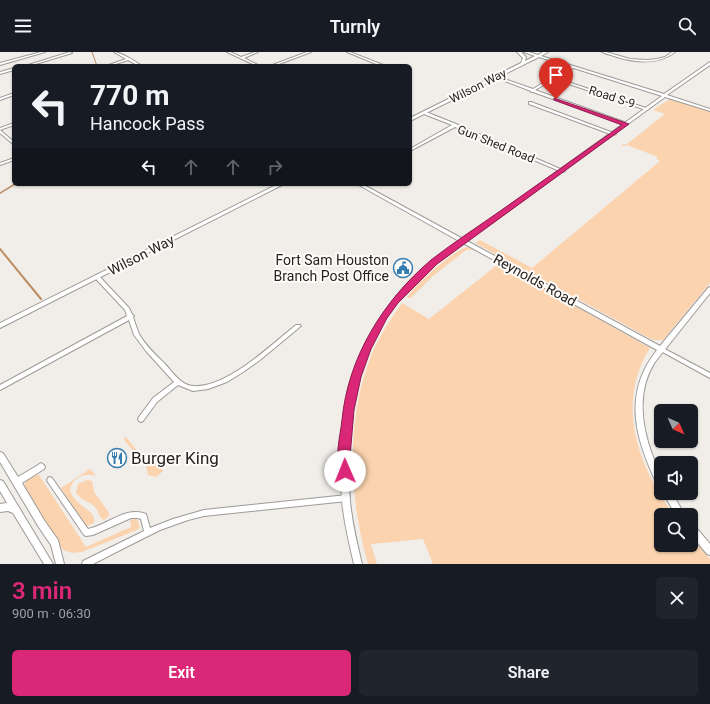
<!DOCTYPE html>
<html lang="en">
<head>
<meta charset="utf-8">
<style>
  body { margin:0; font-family:Roboto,sans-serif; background:#20242c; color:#f1f3f6; height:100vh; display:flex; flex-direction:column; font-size:15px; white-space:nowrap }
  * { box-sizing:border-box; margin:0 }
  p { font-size:13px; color:#9ea1a6 }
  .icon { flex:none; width:22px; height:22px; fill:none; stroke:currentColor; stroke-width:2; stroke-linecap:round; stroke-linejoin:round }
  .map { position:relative; height:512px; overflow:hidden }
  .details { display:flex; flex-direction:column; background:#171b24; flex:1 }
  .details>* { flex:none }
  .top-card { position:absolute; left:12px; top:12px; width:400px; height:122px; border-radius:6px; box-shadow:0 1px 3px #0004; background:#171b24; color:#f1f3f6; overflow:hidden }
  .needle { width:26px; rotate:135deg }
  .buttons { position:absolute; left:654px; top:352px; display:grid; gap:8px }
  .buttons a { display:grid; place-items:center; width:44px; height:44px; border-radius:6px; background:#171b24; box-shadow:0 1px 3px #0004; font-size:20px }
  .pin { position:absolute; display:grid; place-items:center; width:34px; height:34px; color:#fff; margin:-41px -17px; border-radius:50% 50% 50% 0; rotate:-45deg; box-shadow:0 0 4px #0007 }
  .pin .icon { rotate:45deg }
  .me { position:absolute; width:44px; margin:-22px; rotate:359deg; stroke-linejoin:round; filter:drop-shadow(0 0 3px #0008) }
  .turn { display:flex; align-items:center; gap:14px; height:84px; padding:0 12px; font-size:18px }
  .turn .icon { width:52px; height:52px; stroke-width:2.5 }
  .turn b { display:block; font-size:28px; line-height:34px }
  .lanes { display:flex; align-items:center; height:38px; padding:0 12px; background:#0003; justify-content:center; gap:20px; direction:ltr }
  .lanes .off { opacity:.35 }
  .round { display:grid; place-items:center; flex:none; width:42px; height:42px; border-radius:6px; background:#20242c }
  .summary { display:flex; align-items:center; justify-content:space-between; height:68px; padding:0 12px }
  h1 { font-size:24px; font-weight:600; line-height:30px; color:#db2777 }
  .primary-button { display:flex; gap:8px; margin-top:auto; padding:8px 12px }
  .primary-button a { flex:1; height:46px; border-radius:6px; background:#db2777; color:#fff; font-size:16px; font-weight:600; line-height:46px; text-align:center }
  .primary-button a+a { background:#20242c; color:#f1f3f6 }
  header { display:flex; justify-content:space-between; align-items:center; height:52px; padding:0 12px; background:#171b24; font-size:18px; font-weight:600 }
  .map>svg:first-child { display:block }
  .green { fill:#fbd3ae }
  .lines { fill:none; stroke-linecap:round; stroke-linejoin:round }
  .stream-far2 { stroke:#bc8e63; stroke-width:1 }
  .stream-far1 { stroke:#bc8e63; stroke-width:1.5 }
  .stream { stroke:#bc8e63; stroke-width:2 }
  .minor-casing { stroke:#9d9a97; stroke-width:2 }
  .tertiary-casing { stroke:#9d9a97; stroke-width:2 }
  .minor { fill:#fff; fill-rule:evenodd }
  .tertiary { fill:#fff; fill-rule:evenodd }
  .route { fill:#db2777; stroke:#8e194d }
  .labels { text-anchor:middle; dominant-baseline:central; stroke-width:4; stroke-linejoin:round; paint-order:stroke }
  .far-street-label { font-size:12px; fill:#252423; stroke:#fffbf8 }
  .street-label { font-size:14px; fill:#252423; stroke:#fffbf8 }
  .poi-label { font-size:14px; fill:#252423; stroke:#fffbf8; text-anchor:end }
  .near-poi-label { font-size:17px; fill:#252423; stroke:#fffbf8; text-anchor:start }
</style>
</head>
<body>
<header><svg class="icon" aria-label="menu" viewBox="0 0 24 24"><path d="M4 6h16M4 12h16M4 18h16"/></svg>Turnly<svg class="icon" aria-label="search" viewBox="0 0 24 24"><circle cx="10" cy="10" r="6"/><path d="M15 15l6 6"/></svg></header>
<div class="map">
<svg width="710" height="512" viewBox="0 0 710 512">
  <rect width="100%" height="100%" fill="#f1eeea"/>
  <g class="green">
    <path d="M670 47 710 60V231L663 288H653L475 191 480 188 532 216 660 109 656 107 658 105 627 93 623 94 622 92H627L665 62 653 58Z"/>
    <path d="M468 195 474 198H466L432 225 411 246H407C413 234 456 196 468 195Z"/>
    <path d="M492 209 500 212 650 296C615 353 638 414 674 463H661V493H691V484L710 507V512H433L423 487 371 492 377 512H368C350 450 346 377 367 315 374 292 388 271 402 251L429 267 497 213 492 212Z"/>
    <path d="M125 384 140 402 161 414 163 419 156 425 148 423 146 414 124 388Z"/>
    <path d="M90 417 96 424C85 420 72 426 70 438 73 454 97 457 94 471L86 474 61 436Z"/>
    <path d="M34 423H39L86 495 131 475 130 469 134 466 137 467 140 475 137 478 82 500 72 501 63 498 24 435 26 429Z"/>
    <path d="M87 428 92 429 94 440 109 461V464L104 468C98 465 99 459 95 455 89 449 81 448 76 441L78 432Z"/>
  </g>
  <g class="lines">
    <path class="stream-far2" d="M92 0 97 14"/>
    <path class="stream-far1" d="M0 141 15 132"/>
    <path class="stream" d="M0 197 41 247"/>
    <g class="minor-casing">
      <g id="minor">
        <path d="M41 0H45L0 13V11Z"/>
        <path d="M70 0 72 1 29 14H25Z"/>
        <path d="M114 0C121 0 136 10 142 14H139L128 8 110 14H106L126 7Z"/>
        <path d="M227 0H230L241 5 255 0H258L244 6 260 14H257Z"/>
        <path d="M307 0H311L274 14H270Z"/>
        <path d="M347 0H350L383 13 381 14Z"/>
        <path d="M602 0H606L630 7 648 8 657 7 665 5 672 0H675C658 13 637 11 617 5 612 3 606 2 602 0Z"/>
        <path d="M573 14 574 15V16L556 26 649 57 646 58 554 27 535 38 627 71V73H626L533 40H531V39L494 25 496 24 533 37 552 25Z"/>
        <path d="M14 16V18L0 22V20Z"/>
        <path d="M14 41V43L0 48V46Z"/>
        <path d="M529 50H531L616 82 613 83 529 52Z"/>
        <path d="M424 60H426L456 72 565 119 563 120H562L455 75 410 99V97L452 73 424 62Z"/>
        <path d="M14 71V73L0 78 14 90V93L0 81V76Z"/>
        <path d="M14 106V108L0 113V111Z"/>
        <path d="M97 223 99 224 129 256 132 262 134 264 133 265C135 271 137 277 139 282 146 294 156 303 165 312 173 321 181 333 193 334 226 337 272 292 296 273H300L301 274 260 308 243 320 227 330 208 337 193 339 178 333 157 350 143 369 141 370 139 369 138 367 139 365 153 346 174 330 146 299 134 283 129 268 0 338V333L127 264 125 258 95 226V224Z"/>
        <path d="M661 295 710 321V326L659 298 658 297 659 296Z"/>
        <path d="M50 425 52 426 88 477C108 473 125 454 146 462L150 476 173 467 204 458 347 443 349 444 350 446 349 448 347 449 204 464 188 468 160 478 132 492 93 512H82L83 509 144 479 141 467 138 466H131L93 483 86 484 84 483 48 430 47 428 48 426Z"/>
      </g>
    </g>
    <g class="tertiary-casing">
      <g id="tertiary">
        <path d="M517 0H521L526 5 525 9 535 4 524 0H529L538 3 543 0H548L541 4 664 42 710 10V13L667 43 710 57V59L665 45 467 189 660 294 708 236 710 235V241L655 310C637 338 641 372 652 402 654 409 659 416 661 422 662 426 661 431 661 435L658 434C635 387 622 342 657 298L463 191C454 198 445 204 436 211 420 224 404 240 392 257 352 311 345 384 350 449 352 471 357 491 362 512H354C349 491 344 470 342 449 337 382 347 310 388 255 400 238 416 222 432 209 441 202 450 196 459 189L357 132H362L463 187 662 44 539 5 410 69V66L521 11 523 6Z"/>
        <path d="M278 132H284L0 276V271Z"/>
        <path d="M0 400 3 401 18 425 38 413 41 411 44 413 45 415 44 417 22 431 44 468 58 488 64 512H56L51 493 38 474 0 410Z"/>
        <path d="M0 428 3 429 53 512H44L13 461 8 459 0 460V452L7 451 0 439Z"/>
        <path d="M663 441H672L685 463H676Z"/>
        <path d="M691 472 694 473 710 492V503L707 502 691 483Z"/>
      </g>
    </g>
    <use href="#minor" class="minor"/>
    <use href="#tertiary" class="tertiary"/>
  </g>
  <path class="route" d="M554 46 629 72 437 212 398 251 387 266 371 297 361 325 354 358 350 405 351 419 349 422 345 424 341 422C334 407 340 385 342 368 348 305 383 249 431 208 454 190 479 174 503 157 543 129 582 101 622 73L554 48Z"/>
  <defs>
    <g id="civic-ring" transform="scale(1)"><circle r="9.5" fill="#fffbf8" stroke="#357cb0" stroke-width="1.5"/><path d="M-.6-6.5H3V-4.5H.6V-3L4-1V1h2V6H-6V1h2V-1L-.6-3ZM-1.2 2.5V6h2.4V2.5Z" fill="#357cb0"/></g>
    <g id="restaurant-ring" transform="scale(1)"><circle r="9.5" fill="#fffbf8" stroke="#357cb0" stroke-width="1.5"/><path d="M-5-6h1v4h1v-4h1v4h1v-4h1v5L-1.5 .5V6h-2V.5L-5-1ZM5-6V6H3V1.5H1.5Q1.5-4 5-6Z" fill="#357cb0"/></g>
  </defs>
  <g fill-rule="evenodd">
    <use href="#civic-ring" x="403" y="216"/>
    <use href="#restaurant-ring" x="117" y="406"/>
  </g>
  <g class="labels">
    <g class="far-street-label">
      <text transform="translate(478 34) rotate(-27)">Wilson Way</text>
      <text transform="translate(612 45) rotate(18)">Road S-9</text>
      <text transform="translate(496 92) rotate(22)">Gun Shed Road</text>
    </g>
    <g class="street-label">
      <text transform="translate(141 203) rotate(-27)">Wilson Way</text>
      <text transform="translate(535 228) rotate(29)">Reynolds Road</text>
    </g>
    <g class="poi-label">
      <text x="389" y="208">Fort Sam Houston<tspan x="389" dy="16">Branch Post Office</tspan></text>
    </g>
    <g class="near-poi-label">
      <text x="131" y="406">Burger King</text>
    </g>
  </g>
</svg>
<div class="buttons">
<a><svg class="needle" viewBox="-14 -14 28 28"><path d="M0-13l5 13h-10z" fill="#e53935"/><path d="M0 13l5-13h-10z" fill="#9ea1a6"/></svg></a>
<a><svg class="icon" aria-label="sound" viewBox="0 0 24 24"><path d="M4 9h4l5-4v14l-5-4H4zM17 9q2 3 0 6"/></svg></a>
<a><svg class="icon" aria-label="search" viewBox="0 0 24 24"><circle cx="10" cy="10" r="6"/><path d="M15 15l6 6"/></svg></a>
</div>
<div class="pin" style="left:556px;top:47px;background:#d93025"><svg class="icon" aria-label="arrive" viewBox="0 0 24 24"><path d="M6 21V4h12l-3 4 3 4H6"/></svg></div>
<svg class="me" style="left:345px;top:419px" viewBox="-20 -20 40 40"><circle r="19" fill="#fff"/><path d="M0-13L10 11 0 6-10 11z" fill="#db2777"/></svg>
<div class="top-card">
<div class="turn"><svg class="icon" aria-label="left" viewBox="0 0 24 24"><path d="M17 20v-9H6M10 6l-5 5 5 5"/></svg><div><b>770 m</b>Hancock Pass</div></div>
<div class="lanes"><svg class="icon" aria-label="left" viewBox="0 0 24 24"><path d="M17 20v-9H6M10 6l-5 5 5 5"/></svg><svg class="icon off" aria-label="ahead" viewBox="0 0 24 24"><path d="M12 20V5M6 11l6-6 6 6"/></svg><svg class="icon off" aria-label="ahead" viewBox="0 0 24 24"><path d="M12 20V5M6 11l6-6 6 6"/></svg><svg class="icon off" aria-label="right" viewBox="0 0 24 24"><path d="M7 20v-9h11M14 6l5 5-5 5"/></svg></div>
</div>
</div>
<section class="details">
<div class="summary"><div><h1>3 min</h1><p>900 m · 06:30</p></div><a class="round"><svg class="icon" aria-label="close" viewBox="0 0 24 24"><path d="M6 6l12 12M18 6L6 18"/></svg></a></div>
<div class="primary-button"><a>Exit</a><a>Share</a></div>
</section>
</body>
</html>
